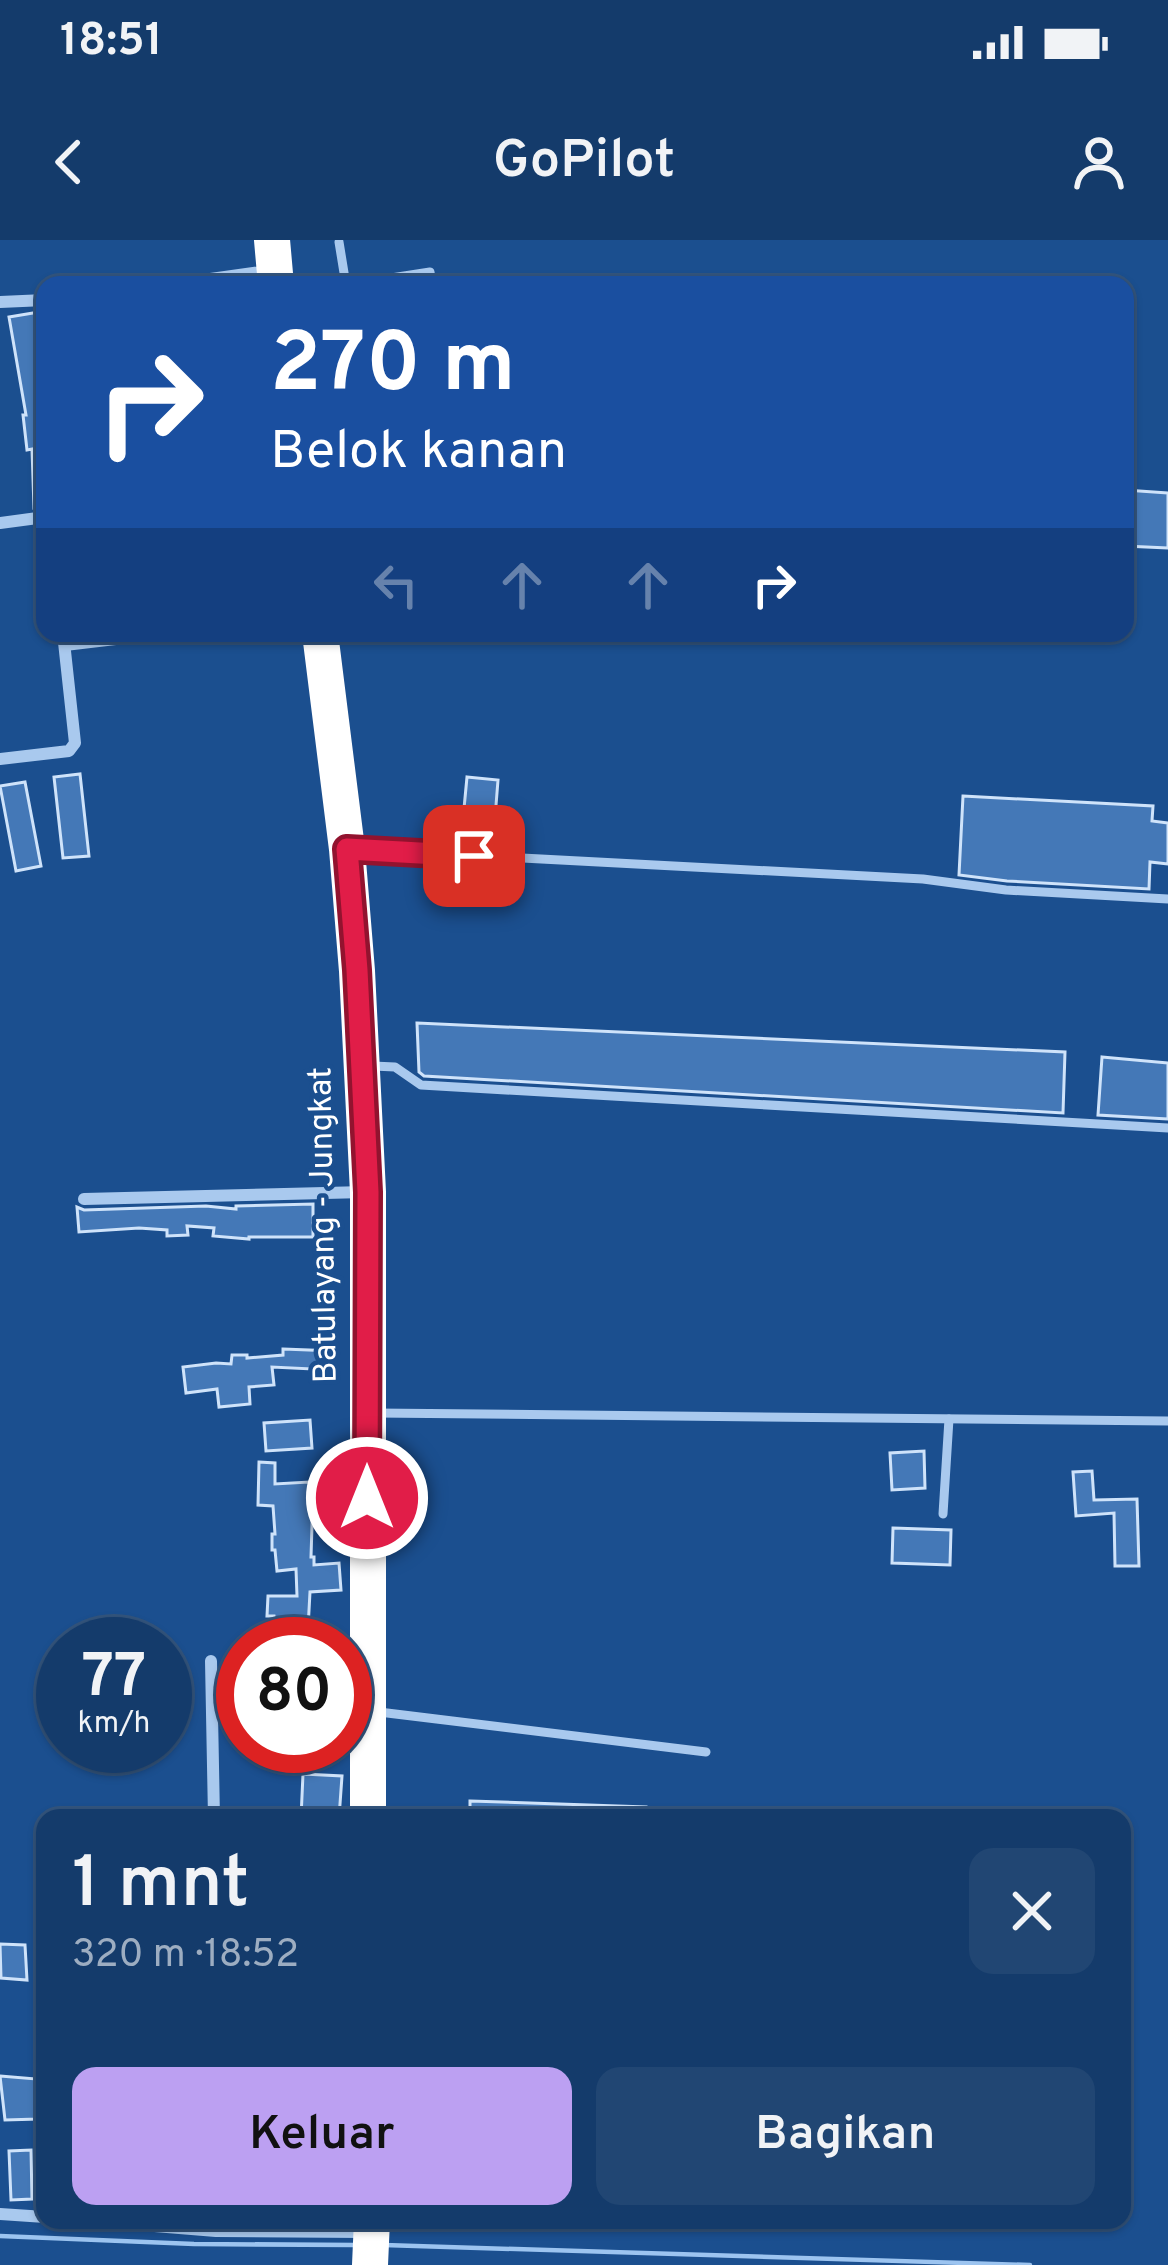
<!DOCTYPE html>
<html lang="id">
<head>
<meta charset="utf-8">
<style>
  body { margin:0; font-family:Overpass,sans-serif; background:#214673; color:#f1f3f6; height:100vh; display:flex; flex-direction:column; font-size:45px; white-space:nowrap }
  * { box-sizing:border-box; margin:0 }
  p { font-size:39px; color:#9dadc1 }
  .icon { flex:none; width:66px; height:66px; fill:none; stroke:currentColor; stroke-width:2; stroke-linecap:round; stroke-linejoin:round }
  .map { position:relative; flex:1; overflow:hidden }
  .drawer { position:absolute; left:36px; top:1569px; width:1095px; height:420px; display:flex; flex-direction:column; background:#143b6b; border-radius:24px; box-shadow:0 3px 9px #0004,0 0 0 3px #33557e }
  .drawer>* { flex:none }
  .top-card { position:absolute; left:36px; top:36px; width:1098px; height:366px; border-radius:24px; box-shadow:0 3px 9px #0004,0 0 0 3px #33557e; background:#1a4fa0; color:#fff; overflow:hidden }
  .speed { position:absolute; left:36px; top:1377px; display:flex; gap:24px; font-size:60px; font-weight:700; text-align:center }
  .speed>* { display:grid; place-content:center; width:156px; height:156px; border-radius:50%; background:#143b6b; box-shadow:0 3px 9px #0004,0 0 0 3px #33557e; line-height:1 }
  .speed small { font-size:30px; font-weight:400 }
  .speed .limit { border:18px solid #d22; background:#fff; color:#111 }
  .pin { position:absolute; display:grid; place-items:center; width:102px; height:102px; color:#fff; margin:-51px; border-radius:24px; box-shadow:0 6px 18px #0006 }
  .me { position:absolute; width:132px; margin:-66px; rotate:0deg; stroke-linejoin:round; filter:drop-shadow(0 0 9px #0008) }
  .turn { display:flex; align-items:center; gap:42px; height:252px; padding:0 36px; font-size:54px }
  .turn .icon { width:156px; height:156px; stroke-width:2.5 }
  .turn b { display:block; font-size:84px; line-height:102px }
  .lanes { display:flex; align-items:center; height:114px; padding:0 36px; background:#0003; justify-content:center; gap:60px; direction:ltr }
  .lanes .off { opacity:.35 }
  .round { display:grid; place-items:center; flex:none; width:126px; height:126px; border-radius:24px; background:#214673 }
  .head { display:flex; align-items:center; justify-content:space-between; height:204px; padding:0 36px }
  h1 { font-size:72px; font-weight:600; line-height:90px }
  .button { display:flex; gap:24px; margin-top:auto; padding:24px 36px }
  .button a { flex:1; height:138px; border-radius:24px; background:#bca0f2; color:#111; font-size:48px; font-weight:600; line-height:138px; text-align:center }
  .button a+a { background:#214673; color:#f1f3f6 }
  .status { display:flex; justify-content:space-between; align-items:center; height:84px; padding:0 60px; background:#143b6b; direction:ltr }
  .status svg { height:33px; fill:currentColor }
  header { display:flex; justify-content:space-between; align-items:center; height:156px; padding:0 36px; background:#143b6b; font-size:54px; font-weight:600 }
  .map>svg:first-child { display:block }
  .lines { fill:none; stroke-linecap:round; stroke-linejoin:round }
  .stream { stroke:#9cc4f0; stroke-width:4.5 }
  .building { fill:#4478b7; stroke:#cfe3fa; stroke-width:3 }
  .lane { stroke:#a9c9ee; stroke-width:9 }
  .street { stroke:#a9c9ee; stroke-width:12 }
  .highway { stroke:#fff; stroke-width:36 }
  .route-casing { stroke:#92132f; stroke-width:30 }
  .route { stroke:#e11d48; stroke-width:21 }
  .labels { text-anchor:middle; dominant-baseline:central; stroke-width:9; stroke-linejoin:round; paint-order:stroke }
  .street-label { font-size:33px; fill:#fff; stroke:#1b4f8f }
</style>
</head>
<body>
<div class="status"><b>18:51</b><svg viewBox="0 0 49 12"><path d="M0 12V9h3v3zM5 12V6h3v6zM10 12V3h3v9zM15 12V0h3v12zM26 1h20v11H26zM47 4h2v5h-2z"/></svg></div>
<header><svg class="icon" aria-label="back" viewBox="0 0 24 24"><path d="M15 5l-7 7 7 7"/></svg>GoPilot<svg class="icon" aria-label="person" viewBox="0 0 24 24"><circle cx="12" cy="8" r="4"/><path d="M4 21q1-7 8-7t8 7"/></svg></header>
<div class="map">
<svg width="1168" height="2025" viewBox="0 0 1168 2025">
  <rect width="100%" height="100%" fill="#1b4f8f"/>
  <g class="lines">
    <g class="stream">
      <path d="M0 1996 194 2004 354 2005"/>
      <path d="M384 2005 1030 2025"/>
    </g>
  </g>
  <g class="building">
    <path d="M39 72 45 109V267L34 268 32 209 27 210 23 175H26L9 77Z"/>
    <path d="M1125 250 1168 253V308L1125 306Z"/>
    <path d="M80 534 89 616 63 618 54 537Z"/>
    <path d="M467 537 498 540 493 603 461 600Z"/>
    <path d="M25 542 41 626 16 631 0 546Z"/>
    <path d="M963 556 1153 566 1152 581 1168 583V624L1150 622 1149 649 1007 641 959 635Z"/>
    <path d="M417 783 1065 812 1063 873 424 836 419 832Z"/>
    <path d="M1102 817 1168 823V879L1098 875Z"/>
    <path d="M313 964V997H249V999L213 996 214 988 187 986 188 995 167 996V990L139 988 79 992 77 967 84 970 206 966 236 969V966Z"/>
    <path d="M283 1109 334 1111 333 1130 272 1127 274 1145 249 1147 250 1164 219 1167 217 1149 186 1153 183 1127 216 1123 231 1124 232 1115H247V1118L283 1115Z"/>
    <path d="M310 1180 312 1208 266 1211 264 1183Z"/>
    <path d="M924 1211 925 1248 892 1250 890 1213Z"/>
    <path d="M259 1222 275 1223V1244L309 1242 310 1255H313L311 1317H314V1325L339 1323 341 1350 310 1352 308 1389 326 1388 327 1404H276L274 1376H267L268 1356H297L296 1329 277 1331 275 1310H272V1294H275L273 1266 258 1265Z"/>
    <path d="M1092 1231 1094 1260 1137 1259 1139 1326H1115L1114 1273 1076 1276 1073 1232Z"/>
    <path d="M893 1288 951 1290 950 1325 892 1323Z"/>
    <path d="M257 1506H316L314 1521H258Z"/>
    <path d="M303 1534 342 1536 339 1578H301Z"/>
    <path d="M470 1561 646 1567V1578H470Z"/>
    <path d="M0 1704 25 1705 27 1740 1 1738Z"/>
    <path d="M0 1836 37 1839 35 1862H38V1879L5 1880Z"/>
    <path d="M31 1910 32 1959 11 1960 9 1911Z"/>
  </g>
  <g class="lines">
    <g class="lane">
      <path d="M339 2 346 45"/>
      <path d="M346 45 430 32 432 45"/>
      <path d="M353 609 923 639 1006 650 1168 659"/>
      <path d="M373 826 395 827 421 845 1168 888"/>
      <path d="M375 1173 1168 1181"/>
      <path d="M943 1274 949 1179"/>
      <path d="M379 1472 706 1512"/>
    </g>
    <g class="street">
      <path d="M168 45 268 31"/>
      <path d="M0 62 45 60"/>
      <path d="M0 283 45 277"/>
      <path d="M65 405 166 393"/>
      <path d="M0 519 69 511 75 503 63 393"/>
      <path d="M84 959 365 952"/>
      <path d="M211 1421 214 1578"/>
      <path d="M0 1974 45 1977"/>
      <path d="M81 1980 216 1991 367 1992"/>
    </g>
    <g class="highway">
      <path d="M272 0 276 45"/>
      <path d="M320 393 347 609 357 731 368 952V1578"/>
      <path d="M370 2025 372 1980"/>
    </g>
  </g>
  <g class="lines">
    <g class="route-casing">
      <path id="route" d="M367 1258 368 952 357 730 347 609 474 616"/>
    </g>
    <use href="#route" class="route"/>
  </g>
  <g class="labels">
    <g class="street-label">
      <text transform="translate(325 985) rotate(-91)">Batulayang - Jungkat</text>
    </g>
  </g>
</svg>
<div class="speed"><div>77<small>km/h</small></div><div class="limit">80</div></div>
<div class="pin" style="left:474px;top:616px;background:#d93025"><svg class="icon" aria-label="arrive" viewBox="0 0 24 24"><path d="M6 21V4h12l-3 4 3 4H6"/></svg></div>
<svg class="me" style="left:367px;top:1258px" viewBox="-20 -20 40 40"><circle r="17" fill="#e11d48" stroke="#fff" stroke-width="3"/><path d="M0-11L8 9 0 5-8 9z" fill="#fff"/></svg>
<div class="top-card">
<div class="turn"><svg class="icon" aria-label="right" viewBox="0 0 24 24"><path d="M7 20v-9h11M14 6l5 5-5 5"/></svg><div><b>270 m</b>Belok kanan</div></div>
<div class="lanes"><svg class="icon off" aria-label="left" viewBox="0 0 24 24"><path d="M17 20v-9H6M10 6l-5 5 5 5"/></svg><svg class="icon off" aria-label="ahead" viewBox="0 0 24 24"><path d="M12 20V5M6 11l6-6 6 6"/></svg><svg class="icon off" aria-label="ahead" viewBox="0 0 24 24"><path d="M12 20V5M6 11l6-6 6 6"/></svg><svg class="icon" aria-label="right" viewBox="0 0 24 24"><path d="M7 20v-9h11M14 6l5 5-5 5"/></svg></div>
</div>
<section class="drawer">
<div class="head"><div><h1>1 mnt</h1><p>320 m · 18:52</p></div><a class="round"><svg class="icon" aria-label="close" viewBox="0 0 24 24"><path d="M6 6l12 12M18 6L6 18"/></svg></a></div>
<div class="button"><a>Keluar</a><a>Bagikan</a></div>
</section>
</div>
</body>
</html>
